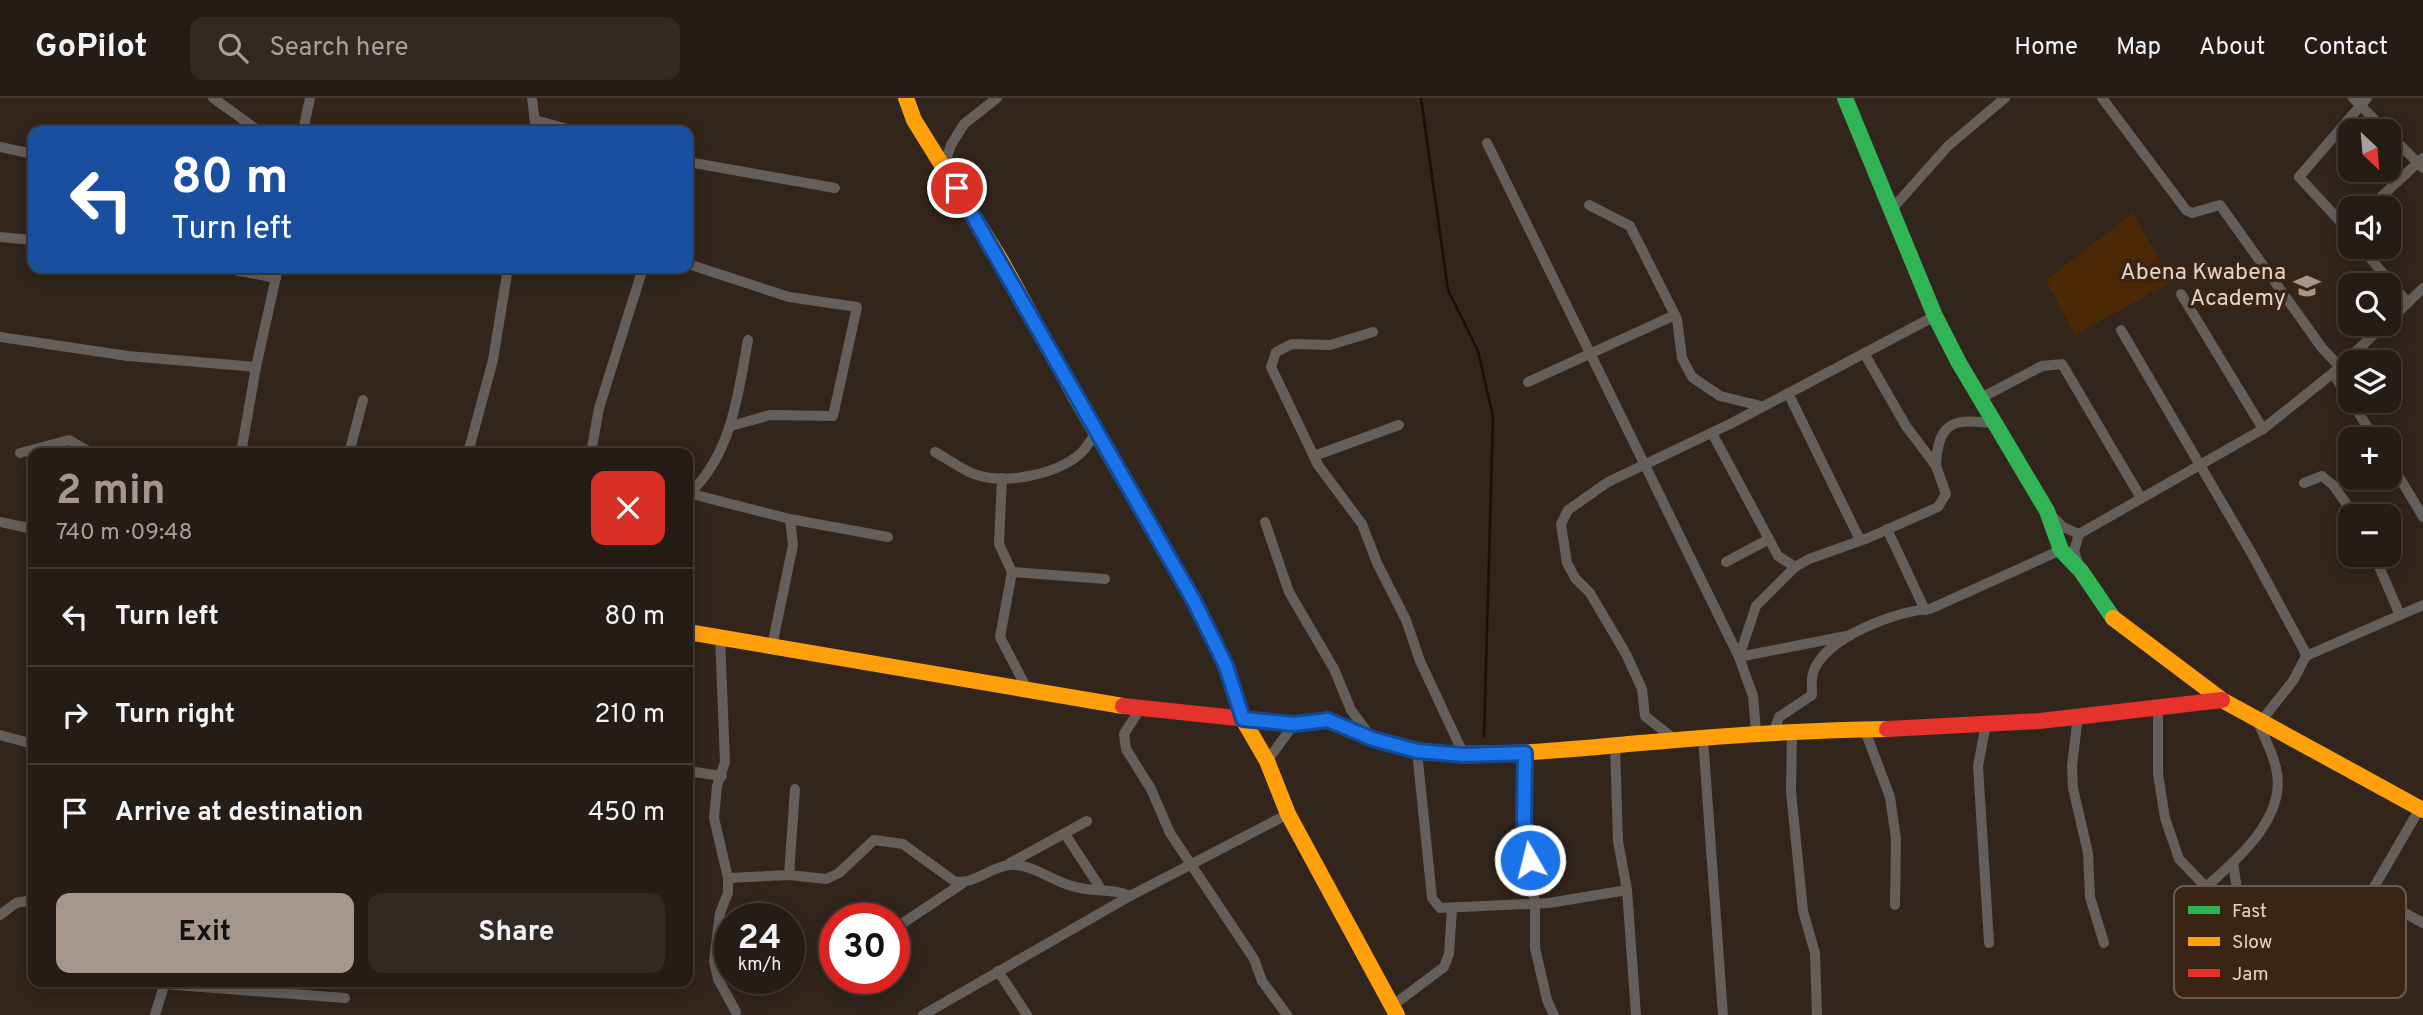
<!DOCTYPE html>
<html lang="en">
<head>
<meta charset="utf-8">
<style>
  body { margin:0; font-family:Overpass,sans-serif; background:#312922; color:#f1f3f6; height:100vh; display:flex; flex-direction:column; font-size:26px; white-space:nowrap }
  * { box-sizing:border-box; margin:0 }
  p { font-size:23px; color:#a3a1a0 }
  .icon { flex:none; width:38px; height:38px; fill:none; stroke:currentColor; stroke-width:2; stroke-linecap:round; stroke-linejoin:round }
  .map { position:relative; flex:1; overflow:hidden }
  .sheet { position:absolute; left:28px; top:350px; width:665px; height:539px; display:flex; flex-direction:column; background:#251c15; border-radius:14px; box-shadow:0 4px 18px #0003,0 0 0 2px #423a34 }
  .sheet>* { flex:none }
  .hud { position:absolute; left:28px; top:28px; width:665px; height:147px; border-radius:14px; box-shadow:0 4px 18px #0003,0 0 0 2px #423a34; background:#1a4fa0; color:#fff; overflow:hidden }
  .needle { width:46px; rotate:154deg }
  .tools { position:absolute; left:2338px; top:21px; display:grid; gap:14px }
  .tools a { display:grid; place-items:center; width:63px; height:63px; border-radius:14px; background:#251c15; box-shadow:0 4px 18px #0003,0 0 0 2px #423a34; font-size:35px }
  .speed { position:absolute; left:714px; top:805px; display:flex; gap:14px; font-size:35px; font-weight:700; text-align:center }
  .speed>* { display:grid; place-content:center; width:91px; height:91px; border-radius:50%; background:#251c15; box-shadow:0 4px 18px #0003,0 0 0 2px #423a34; line-height:1 }
  .speed small { font-size:18px; font-weight:400 }
  .speed .limit { border:10px solid #d22; background:#fff; color:#111 }
  .pin { position:absolute; display:grid; place-items:center; width:60px; height:60px; color:#fff; margin:-30px; border:4px solid #fff; border-radius:50%; box-shadow:0 2px 7px #0007 }
  .me { position:absolute; width:77px; margin:-38px; rotate:352deg; stroke-linejoin:round; filter:drop-shadow(0 0 5px #0008) }
  .turn { display:flex; align-items:center; gap:24px; height:147px; padding:0 28px; font-size:32px }
  .turn .icon { width:91px; height:91px; stroke-width:2.5 }
  .turn b { display:block; font-size:49px; line-height:60px }
  .round { display:grid; place-items:center; flex:none; width:74px; height:74px; border-radius:14px; background:#312922 }
  .headline { display:flex; align-items:center; justify-content:space-between; height:119px; padding:0 28px }
  h1 { font-size:42px; font-weight:700; line-height:52px; color:#a5978c }
  .primary-button { display:flex; gap:14px; margin-top:auto; padding:14px 28px }
  .primary-button a { flex:1; height:80px; border-radius:14px; background:#a5978c; color:#111; font-size:28px; font-weight:700; line-height:80px; text-align:center }
  .primary-button a+a { background:#312922; color:#f1f3f6 }
  ul { padding:0; list-style:none }
  li { display:flex; align-items:center; gap:21px; height:98px; padding:0 28px; border-top:2px solid #423a34 }
  li div { flex:1 }
  li b { display:block; font-size:26px }
  li em { font-style:normal }
  header { display:flex; align-items:center; gap:42px; box-sizing:border-box; height:98px; padding:0 35px; background:#251c15; border-bottom:2px solid #423a34 }
  header strong { font-size:33px }
  nav { display:flex; gap:38px; margin-inline-start:auto; font-size:24px }
  .search { width:490px; height:63px; background:#312922; display:flex; align-items:center; gap:18px; box-sizing:border-box; padding:0 24px; border-radius:14px; color:#a3a1a0; font-size:26px }
  .map>svg:first-child { display:block }
  .green { fill:#4c2805 }
  .lines { fill:none; stroke-linecap:round; stroke-linejoin:round }
  .stream { stroke:#220d03; stroke-width:2.5 }
  .street { stroke:#645f5a; stroke-width:10 }
  .fast { stroke:#30b455; stroke-width:16 }
  .slow { stroke:#ff9f0a; stroke-width:16 }
  .jam { stroke:#e5322d; stroke-width:16 }
  .route-casing { stroke:#114b97; stroke-width:18 }
  .route { stroke:#1a73e8; stroke-width:12 }
  .labels { text-anchor:middle; dominant-baseline:central; stroke-width:7; stroke-linejoin:round; paint-order:stroke }
  .poi-label { font-size:23px; fill:#e3d4c9; stroke:#3a2413; text-anchor:end }
  .key { fill:#3a2413; stroke:#6d594a; stroke-width:2 }
  .key-label { font-size:19px; fill:#e3d4c9 }
</style>
</head>
<body>
<header>
<strong>GoPilot</strong>
<div class="search"><svg class="icon" aria-label="search" viewBox="0 0 24 24"><circle cx="10" cy="10" r="6"/><path d="M15 15l6 6"/></svg>Search here</div>
<nav><a>Home</a><a>Map</a><a>About</a><a>Contact</a></nav>
</header>
<div class="map">
<svg width="2423" height="917" viewBox="0 0 2423 917">
  <rect width="100%" height="100%" fill="#31251c"/>
  <path class="green" d="M2133 115 2172 184 2075 237 2046 182Z"/>
  <g class="lines">
    <path class="stream" d="M1421 0 1448 192 1478 253 1493 319 1484 638"/>
    <g class="street">
      <path d="M213 0 259 33"/>
      <path d="M532 0 536 33"/>
      <path d="M2102 0 2186 112 2192 115 2220 107 2322 250 2340 269"/>
      <path d="M2353 0 2386 33"/>
      <path d="M535 22 575 33"/>
      <path d="M303 33 310 0"/>
      <path d="M2389 36 2423 70"/>
      <path d="M1487 45 1739 559 1851 537"/>
      <path d="M0 49 33 56"/>
      <path d="M688 64 835 90"/>
      <path d="M944 67 951 47 964 26 997 0"/>
      <path d="M1589 107 1630 128 1677 221 1682 260 1692 279 1720 298 1761 308"/>
      <path d="M2369 110 2423 60"/>
      <path d="M1892 111 1948 48 2005 0"/>
      <path d="M2350 134 2299 79 2367 0"/>
      <path d="M0 139 33 142"/>
      <path d="M2361 149 2408 205"/>
      <path d="M688 166 789 199 857 209 833 318 770 317 731 328"/>
      <path d="M224 170 276 180"/>
      <path d="M2181 196 2263 331"/>
      <path d="M2389 223 2423 190"/>
      <path d="M2121 232 2252 456 2304 552 2306 558 2293 583 2261 623"/>
      <path d="M1373 234 1330 247 1292 246 1276 254 1271 269 1318 367 1362 426 1377 465 1406 522 1420 563 1464 657"/>
      <path d="M0 239 128 258 256 269"/>
      <path d="M2333 275 2350 302"/>
      <path d="M1528 284 1675 217"/>
      <path d="M1788 295 1860 442"/>
      <path d="M1981 300 2042 268 2062 266 2141 400"/>
      <path d="M2351 303 2375 341"/>
      <path d="M1712 335 1778 458 1795 469"/>
      <path d="M935 354C948 361 961 371 974 376 1004 387 1055 377 1080 356 1086 351 1091 341 1097 334"/>
      <path d="M20 355 69 342 92 355"/>
      <path d="M241 355 256 269 278 170"/>
      <path d="M349 355 363 302"/>
      <path d="M468 355 493 262 508 170"/>
      <path d="M591 355 599 310 643 170"/>
      <path d="M1314 358 1399 327"/>
      <path d="M2389 362 2423 419"/>
      <path d="M1936 368C1938 322 1954 320 1996 326"/>
      <path d="M1002 380 999 446 1012 474 1000 539 1027 591"/>
      <path d="M2304 385 2322 378 2333 387 2355 418"/>
      <path d="M688 395 790 421 793 447 772 548"/>
      <path d="M690 395C732 355 738 296 748 242"/>
      <path d="M2051 417 2063 429 2079 436"/>
      <path d="M790 421 888 439"/>
      <path d="M0 424 33 431"/>
      <path d="M1265 424 1289 494 1334 571 1351 612 1371 639"/>
      <path d="M1887 431 1925 512"/>
      <path d="M2374 457 2400 517"/>
      <path d="M1726 464 1769 441"/>
      <path d="M2079 468 2074 453 2079 436 2263 331 2333 275 2385 226"/>
      <path d="M1012 474 1105 481"/>
      <path d="M720 538 725 664 717 688 714 720 728 780V795L720 815 714 863 718 881 736 914"/>
      <path d="M2306 558 2423 507"/>
      <path d="M2158 609V676L2165 720 2179 761 2206 789 2261 829 2333 850 2355 845 2363 828 2370 796 2420 710"/>
      <path d="M1140 611 1124 636 1126 651 1151 691 1170 735 1254 861 1262 883 1287 917"/>
      <path d="M2078 618 2072 668 2073 690 2088 755 2090 799 2104 845"/>
      <path d="M1986 626 1978 668 1989 845"/>
      <path d="M1864 630 1890 699 1896 741 1895 807"/>
      <path d="M1792 632 1791 694 1803 813 1815 855 1817 917"/>
      <path d="M1774 633 1779 619 1812 597C1812 590 1811 582 1813 575 1823 540 1898 512 1930 511L2061 452"/>
      <path d="M1756 634 1753 598 1739 559 1756 508 1795 469 1809 461 1868 440 1938 409 1946 396 1936 368 1906 328 1864 255"/>
      <path d="M0 637 33 646"/>
      <path d="M1703 640 1723 917"/>
      <path d="M1674 641 1645 618 1642 591 1626 556 1590 495 1575 480 1567 465 1561 426 1568 412 1608 384 1732 325 1935 218"/>
      <path d="M1615 648 1618 743 1627 792 1636 917"/>
      <path d="M1417 653 1432 800 1440 810 1549 805 1627 792"/>
      <path d="M1525 655 1524 722 1535 806V850L1547 902 1554 917"/>
      <path d="M1267 663 1294 626"/>
      <path d="M688 673 722 678"/>
      <path d="M1065 736 1101 791"/>
      <path d="M2233 764 2240 813"/>
      <path d="M1010 765 1087 723"/>
      <path d="M789 777 795 691"/>
      <path d="M728 780 789 777 826 781 839 775 874 742 903 746 954 783C974 788 991 768 1010 767 1030 765 1053 783 1072 788 1091 795 1111 789 1130 798"/>
      <path d="M2206 789C2238 760 2288 719 2276 670 2272 653 2263 636 2256 620"/>
      <path d="M2370 796 2423 825"/>
      <path d="M0 817 16 805 33 802"/>
      <path d="M894 831 963 785"/>
      <path d="M998 873 1027 917"/>
      <path d="M164 886 345 900"/>
      <path d="M1392 908 1444 869 1449 856 1452 811"/>
      <path d="M155 917 165 884"/>
      <path d="M923 917 1130 798 1288 716"/>
    </g>
    <g class="fast">
      <path d="M1845 0 1935 218 1959 265 2047 413 2061 452 2081 473 2113 520"/>
      <path d="M1076 300 1194 503 1226 568 1245 625"/>
    </g>
    <g class="slow">
      <path d="M906 0 914 22 1002 164 1076 300"/>
      <path d="M2113 520 2222 602 2423 712"/>
      <path d="M688 534 1123 608"/>
      <path d="M1245 625 1267 663 1288 716 1397 917"/>
      <path d="M1425 654C1501 660 1577 650 1653 644 1731 637 1808 632 1887 631"/>
    </g>
    <g class="jam">
      <path d="M1123 608 1294 626 1328 622 1373 641 1425 654"/>
      <path d="M1887 631 2040 623 2222 602"/>
    </g>
  </g>
  <g class="lines">
    <g class="route-casing">
      <path id="route" d="M957 90 1194 503 1226 568 1243 621 1294 626 1328 622 1373 641 1417 653 1464 657 1525 655 1524 722 1530 762"/>
    </g>
    <use href="#route" class="route"/>
  </g>
  <defs>
    <g id="school-bare" transform="scale(2.1)"><path d="M0-5L7-2L0 1L-7-2ZM-4 1L0 2.5L4 1V4Q0 6-4 4Z" fill="#a5978c" stroke="#3a2413" stroke-width="2.5" paint-order="stroke"/></g>
  </defs>
  <g fill-rule="evenodd">
    <use href="#school-bare" x="2307" y="188"/>
  </g>
  <g class="labels">
    <g class="poi-label">
      <text x="2286" y="175">Abena Kwabena<tspan x="2286" dy="26">Academy</tspan></text>
    </g>
  </g>
  <rect x="2174" y="788" width="232" height="112" rx="10" class="key"/>
  <rect x="2188" y="808" width="32" height="8" fill="#30b455"/>
  <rect x="2188" y="839" width="32" height="9" fill="#ff9f0a"/>
  <rect x="2188" y="871" width="32" height="8" fill="#e5322d"/>
  <g class="key-label">
    <text x="2232" y="819">Fast</text>
    <text x="2232" y="850">Slow</text>
    <text x="2232" y="882">Jam</text>
  </g>
</svg>
<div class="tools">
<a><svg class="needle" viewBox="-14 -14 28 28"><path d="M0-13l5 13h-10z" fill="#e53935"/><path d="M0 13l5-13h-10z" fill="#a3a1a0"/></svg></a>
<a><svg class="icon" aria-label="sound" viewBox="0 0 24 24"><path d="M4 9h4l5-4v14l-5-4H4zM17 9q2 3 0 6"/></svg></a>
<a><svg class="icon" aria-label="search" viewBox="0 0 24 24"><circle cx="10" cy="10" r="6"/><path d="M15 15l6 6"/></svg></a>
<a><svg class="icon" aria-label="layers" viewBox="0 0 24 24"><path d="M12 4l9 5-9 5-9-5zM3 14l9 5 9-5"/></svg></a>
<a>+</a>
<a>−</a>
</div>
<div class="speed"><div>24<small>km/h</small></div><div class="limit">30</div></div>
<div class="pin" style="left:957px;top:90px;background:#d93025"><svg class="icon" aria-label="arrive" viewBox="0 0 24 24"><path d="M6 21V4h12l-3 4 3 4H6"/></svg></div>
<svg class="me" style="left:1530px;top:762px" viewBox="-20 -20 40 40"><circle r="17" fill="#1a73e8" stroke="#fff" stroke-width="3"/><path d="M0-11L8 9 0 5-8 9z" fill="#fff"/></svg>
<div class="hud">
<div class="turn"><svg class="icon" aria-label="left" viewBox="0 0 24 24"><path d="M17 20v-9H6M10 6l-5 5 5 5"/></svg><div><b>80 m</b>Turn left</div></div>
</div>
<section class="sheet">
<div class="headline"><div><h1>2 min</h1><p>740 m · 09:48</p></div><a class="round" style="background:#d93025;color:#fff"><svg class="icon" aria-label="close" viewBox="0 0 24 24"><path d="M6 6l12 12M18 6L6 18"/></svg></a></div>
<ul>
<li><svg class="icon" aria-label="left" viewBox="0 0 24 24"><path d="M17 20v-9H6M10 6l-5 5 5 5"/></svg><div><b>Turn left</b></div><em>80 m</em></li>
<li><svg class="icon" aria-label="right" viewBox="0 0 24 24"><path d="M7 20v-9h11M14 6l5 5-5 5"/></svg><div><b>Turn right</b></div><em>210 m</em></li>
<li><svg class="icon" aria-label="arrive" viewBox="0 0 24 24"><path d="M6 21V4h12l-3 4 3 4H6"/></svg><div><b>Arrive at destination</b></div><em>450 m</em></li>
</ul>
<div class="primary-button"><a>Exit</a><a>Share</a></div>
</section>
</div>
</body>
</html>
